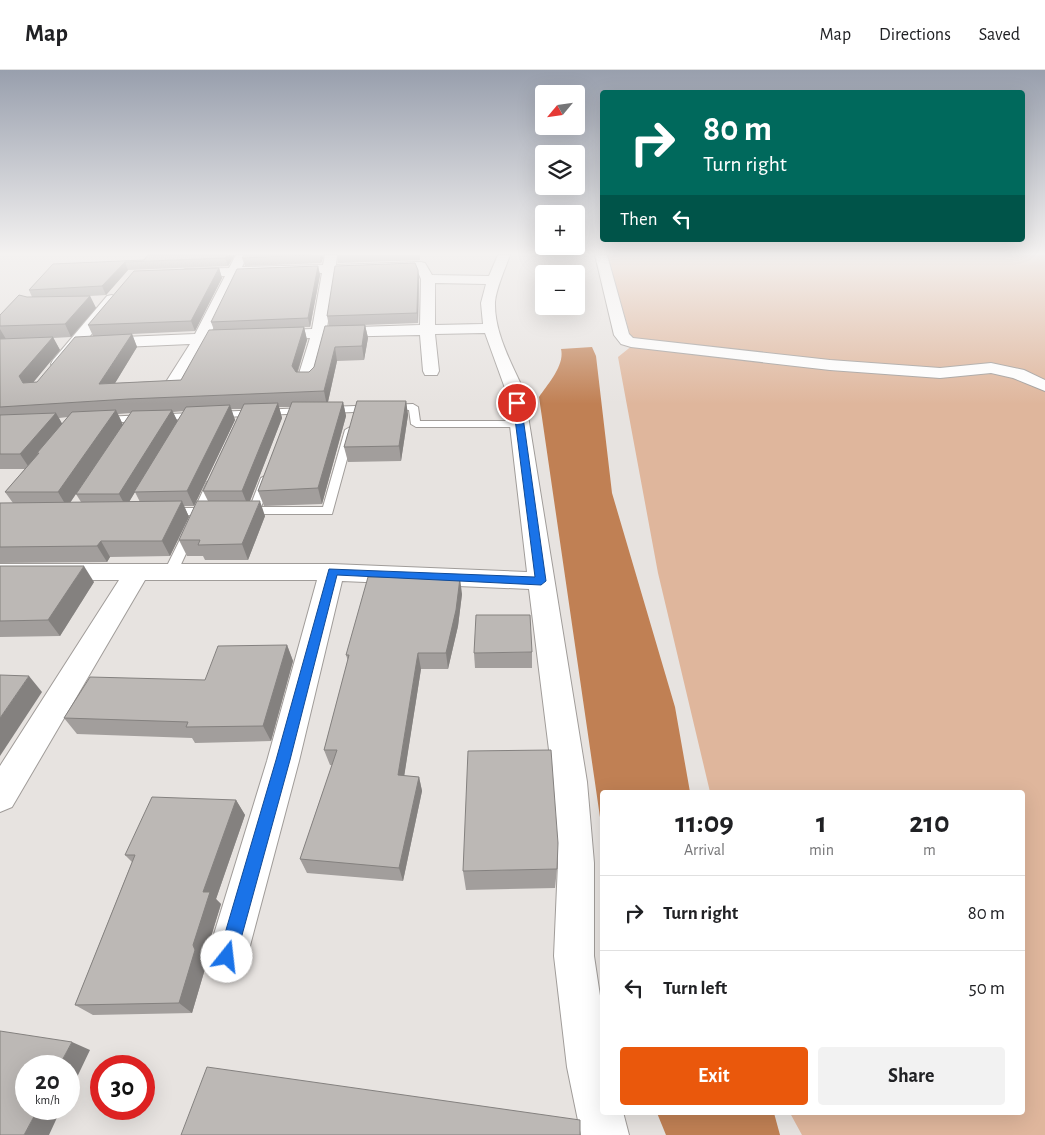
<!DOCTYPE html>
<html lang="en">
<head>
<meta charset="utf-8">
<style>
  body { margin:0; font-family:"Alegreya Sans",sans-serif; background:#f2f2f2; color:#202124; height:100vh; display:flex; flex-direction:column; font-size:19px; white-space:nowrap }
  * { box-sizing:border-box; margin:0 }
  p { font-size:16px; color:#757577 }
  .icon { flex:none; width:28px; height:28px; fill:none; stroke:currentColor; stroke-width:2; stroke-linecap:round; stroke-linejoin:round }
  .map { position:relative; flex:1; overflow:hidden }
  .details { position:absolute; left:600px; top:720px; width:425px; height:325px; display:flex; flex-direction:column; background:#fff; border-radius:5px; box-shadow:0 5px 20px #0002 }
  .details>* { flex:none }
  .hud { position:absolute; left:600px; top:20px; width:425px; height:152px; border-radius:5px; box-shadow:0 5px 20px #0002; background:#00695c; color:#fff; overflow:hidden }
  .needle { width:32px; rotate:241deg }
  .fabs { position:absolute; left:535px; top:15px; display:grid; gap:10px }
  .fabs a { display:grid; place-items:center; width:50px; height:50px; border-radius:5px; background:#fff; box-shadow:0 5px 20px #0002; font-size:25px }
  .speed { position:absolute; left:15px; top:985px; display:flex; gap:10px; font-size:25px; font-weight:700; text-align:center }
  .speed>* { display:grid; place-content:center; width:65px; height:65px; border-radius:50%; background:#fff; box-shadow:0 5px 20px #0002; line-height:1 }
  .speed small { font-size:12px; font-weight:400 }
  .speed .limit { border:8px solid #d22; background:#fff; color:#111 }
  .pin { position:absolute; display:grid; place-items:center; width:42px; height:42px; color:#fff; margin:-21px; border:2px solid #fff; border-radius:50%; box-shadow:0 1px 5px #0007 }
  .me { position:absolute; width:55px; margin:-28px; rotate:16deg; stroke-linejoin:round; filter:drop-shadow(0 0 4px #0008) }
  .turn { display:flex; align-items:center; gap:18px; height:105px; padding:0 20px; font-size:22px }
  .turn .icon { width:65px; height:65px; stroke-width:2.5 }
  .turn b { display:block; font-size:35px; line-height:42px }
  .then { display:flex; align-items:center; height:48px; padding:0 20px; background:#0003; gap:10px; font-size:19px }
  .eta { display:flex; justify-content:space-evenly; align-items:center; height:85px; text-align:center }
  .eta b { font-size:30px; font-weight:700; line-height:35px }
  .cta { display:flex; gap:10px; margin-top:auto; padding:10px 20px }
  .cta a { flex:1; height:58px; border-radius:5px; background:#ea580c; color:#fff; font-size:20px; font-weight:700; line-height:58px; text-align:center }
  .cta a+a { background:#f2f2f2; color:#202124 }
  ul { padding:0; list-style:none }
  li { display:flex; align-items:center; gap:15px; height:75px; padding:0 20px; border-top:1px solid #e0e0e0 }
  li div { flex:1 }
  li b { display:block; font-size:19px }
  li em { font-style:normal }
  header { display:flex; align-items:center; gap:30px; box-sizing:border-box; height:70px; padding:0 25px; background:#fff; border-bottom:1px solid #e0e0e0 }
  header strong { font-size:24px }
  nav { display:flex; gap:28px; margin-inline-start:auto; font-size:18px }
  .map>svg:first-child { display:block }
  .green { fill:#dfb69c }
  .water { fill:#c08054 }
  .lines { fill:none; stroke-linecap:round; stroke-linejoin:round }
  .service-casing { stroke:#a09c99; stroke-width:2 }
  .minor-casing { stroke:#a09c99; stroke-width:2 }
  .service { fill:#fff; fill-rule:evenodd }
  .minor { fill:#fff; fill-rule:evenodd }
  .wall { fill:#a29e9c; fill-rule:evenodd }
  .shaded-wall { fill:#84817f }
  .building { fill:#bcb8b5; stroke:#84817f }
  .route { fill:#1a73e8; stroke:#114b97 }
</style>
</head>
<body>
<header>
<strong>Map</strong>
<nav><a>Map</a><a>Directions</a><a>Saved</a></nav>
</header>
<div class="map">
<svg width="1045" height="1065" viewBox="0 0 1045 1065">
  <rect width="100%" height="100%" fill="#e7e3e0"/>
  <path class="green" d="M607 185H1045V1065H802L790 1043 1022 1042V722H710L658 503 618 287 633 275Z"/>
  <g class="water">
    <path d="M592 277 596 286 612 423 675 637 690 722H602V761L539 327C548 314 565 295 561 279Z"/>
    <path d="M657 1043H774L780 1065H666Z"/>
  </g>
  <g class="lines">
    <g class="service-casing">
      <g id="service">
        <path d="M413 334 418 337 420 351H519L524 354 519 357H416L411 354 409 340 327 343 322 340 327 337Z"/>
        <path d="M305 338 308 339V343L102 353 97 350 102 347Z"/>
        <path d="M350 357 355 360 332 444H242L240 441 242 438 250 437 261 408 267 405 273 408 261 437H323L345 360Z"/>
        <path d="M213 409 219 412 207 438H216L218 441 216 444 204 445 176 505H166L164 502 192 445 168 446 162 442 168 438H195L207 412Z"/>
      </g>
    </g>
    <g class="minor-casing">
      <g id="minor">
        <path d="M236 185H244L246 188 242 197 323 195 325 185H337L336 195 421 192 425 193 432 205 489 206 498 185H510C505 199 496 219 495 232 494 263 512 294 524 321L587 712 594 793V886L602 939V1042H623L629 1065H581L567 997 554 886 558 793 553 712 529 519 342 511 299 691 247 887 241 901 227 907 213 901 207 887 267 691 317 510H145L12 737 0 742V696L119 510H0V494H332L527 502 506 321 485 263 435 264 439 301 437 305H425L423 301 420 265 326 267 315 310 312 314H300L297 310 310 268 206 273 179 319H167L164 315 190 274 100 278 92 273 100 268 195 264 225 206 185 207 178 203 185 199 229 198ZM417 200 421 209 420 255 327 258 335 202ZM322 203 312 259 211 263 238 205ZM435 213 486 214 481 233 483 254 435 255Z"/>
        <path d="M595 185H607L629 264 633 268 830 290 940 298 991 293 1024 300 1045 310V321L1013 308 991 303 940 308 830 300 631 277 621 274 614 265Z"/>
        <path d="M112 225 119 229 65 298H53L51 294 53 290 107 226Z"/>
      </g>
    </g>
    <use href="#service" class="service"/>
    <use href="#minor" class="minor"/>
  </g>
  <g class="wall">
    <path d="M148 185H235L228 196 128 200 106 225 90 226 96 238 71 267 53 268 60 280 33 312H37L93 266 88 255 219 198 222 208 195 261 132 264 137 277 115 313 181 310 214 260 211 252 318 196 320 205 310 257H304L307 270 298 302H309L314 297 329 256 327 246 418 200 419 209 418 253 363 255H365L368 268 364 290 337 291 328 332H343L346 346 322 434 264 436 258 421 291 337H279L282 348 250 431 265 446 248 490H205L203 486H187L179 470 208 431 203 421 242 339H231L235 350 194 436H184L189 447 170 486 110 487 107 492 0 493V433H13L5 422 25 399H0V256L27 227H32L29 220 53 194 144 190ZM184 341 177 352 173 342ZM131 343 123 355 118 344ZM68 347 62 354 59 348ZM135 422 140 432H129ZM76 424 81 432 70 433Z"/>
    <path d="M244 185H324L321 193 245 196 242 188Z"/>
    <path d="M337 185H420V190L338 193Z"/>
    <path d="M406 331 408 345 401 391 348 392 344 377Z"/>
    <path d="M0 496 94 512 60 566 0 567Z"/>
    <path d="M462 524 458 556 448 599H421L404 706 419 707 422 721 403 811 307 803 300 789 332 695H330L324 680 348 591 346 585Z"/>
    <path d="M287 575 293 591 271 671 195 673 192 668 77 664 64 648 205 610Z"/>
    <path d="M532 582V598H475L474 583Z"/>
    <path d="M236 730 245 745 216 829 221 834 205 886 207 892 192 943 93 945 75 935 132 792 125 785Z"/>
    <path d="M557 799 555 818 466 820 463 801Z"/>
  </g>
  <g class="shaded-wall">
    <path d="M227 185H235L228 196 225 188Z"/>
    <path d="M320 185H324L321 193Z"/>
    <path d="M125 192 128 200 106 225 102 216Z"/>
    <path d="M318 196 320 205 310 257 308 248Z"/>
    <path d="M219 198 222 208 195 261 191 251Z"/>
    <path d="M418 200 419 209 418 253 417 243Z"/>
    <path d="M90 226 96 238 71 267 65 254Z"/>
    <path d="M365 255 368 268 364 290 362 276Z"/>
    <path d="M304 257 307 270 295 309 292 296Z"/>
    <path d="M0 259 6 269 0 271Z"/>
    <path d="M132 264 137 277 106 328 99 314Z"/>
    <path d="M53 267 60 280 27 320 19 306Z"/>
    <path d="M335 277 337 291 327 336 324 321Z"/>
    <path d="M406 331 408 345 401 391 399 376Z"/>
    <path d="M343 332 346 346 322 434 318 418Z"/>
    <path d="M278 333 282 348 248 436 242 421Z"/>
    <path d="M230 335 235 350 194 436 187 421Z"/>
    <path d="M116 340 123 355 67 437 58 422Z"/>
    <path d="M172 340 178 352 134 422H135L126 437 119 424Z"/>
    <path d="M56 343 64 357 39 383H37L40 387 30 399 20 384Z"/>
    <path d="M182 431 189 447 170 486 162 471Z"/>
    <path d="M260 431 265 446 248 490 242 474Z"/>
    <path d="M101 471 110 487 107 492 97 476Z"/>
    <path d="M84 496 94 512 60 566 48 550Z"/>
    <path d="M460 508 462 524 458 556 448 599 446 583Z"/>
    <path d="M287 575 293 591 271 671 263 656Z"/>
    <path d="M418 583 421 599 402 720 398 705Z"/>
    <path d="M29 606 42 622 0 686V648Z"/>
    <path d="M419 707 422 721 403 811 399 798Z"/>
    <path d="M236 730 245 745 216 829 221 834 205 886 207 892 192 943 179 933 193 875 203 822Z"/>
    <path d="M72 972 90 980 69 1024V996H59Z"/>
    <path d="M38 1039H61L49 1065H24Z"/>
  </g>
  <g class="building">
    <path d="M148 185H227L225 188 125 192 102 216 29 220 53 194 144 190Z"/>
    <path d="M244 185H311L242 188Z"/>
    <path d="M415 193 418 200 417 243 327 246 335 196Z"/>
    <path d="M318 196 308 248 211 252 237 199Z"/>
    <path d="M219 198 191 251 88 255 134 201Z"/>
    <path d="M19 225 27 227 90 226 65 254 0 256V245Z"/>
    <path d="M365 255 362 276 335 277 324 321 128 329 0 337V269L53 267 19 306 23 313 37 312 75 267 132 264 99 314 181 310 209 260 304 257 292 296 296 302H309L314 297 325 256Z"/>
    <path d="M357 331H406L399 376 344 377Z"/>
    <path d="M292 332H343L318 418 258 421Z"/>
    <path d="M278 333 242 421H203L244 334Z"/>
    <path d="M230 335 187 421 134 422 186 337Z"/>
    <path d="M116 340 58 422H5L39 383H37L72 342Z"/>
    <path d="M172 340 119 424H76L132 341Z"/>
    <path d="M56 343 20 384H0V345Z"/>
    <path d="M182 431 162 471H101L97 476 0 477V433Z"/>
    <path d="M197 431H260L242 474 198 475 200 470H179Z"/>
    <path d="M0 496H84L48 550 0 551Z"/>
    <path d="M368 507 460 508 456 540 446 583H418L398 705 419 707 399 798 300 789 337 680H324L349 585H346Z"/>
    <path d="M476 545H530L532 582 474 583Z"/>
    <path d="M287 575 263 656 186 657 188 652 64 648 90 607 205 610 218 576Z"/>
    <path d="M0 605 29 606 0 648Z"/>
    <path d="M551 680 558 773 557 799 463 801 468 681Z"/>
    <path d="M152 727 236 730 203 822H210L193 875 195 880 179 933 75 935 135 785H125Z"/>
    <path d="M0 961 72 972 59 996H26V1039H38L24 1065H0Z"/>
    <path d="M207 997 580 1050V1065H181Z"/>
  </g>
  <linearGradient id="sky" x2="0" y2="1"><stop stop-color="#989fad"/><stop offset="0.55" stop-color="#f4f2f1"/><stop offset="1" stop-color="#f4f2f1" stop-opacity="0"/></linearGradient>
  <rect width="1045" height="334" fill="url(#sky)"/>
  <path class="route" d="M517 331 521 333 546 511 541 515 337 505 290 690 236 887 233 893 227 896 221 893 218 887 276 690 329 499 535 507 513 333Z"/>
</svg>
<div class="fabs">
<a><svg class="needle" viewBox="-14 -14 28 28"><path d="M0-13l5 13h-10z" fill="#e53935"/><path d="M0 13l5-13h-10z" fill="#757577"/></svg></a>
<a><svg class="icon" aria-label="layers" viewBox="0 0 24 24"><path d="M12 4l9 5-9 5-9-5zM3 14l9 5 9-5"/></svg></a>
<a>+</a>
<a>−</a>
</div>
<div class="speed"><div>20<small>km/h</small></div><div class="limit">30</div></div>
<div class="pin" style="left:517px;top:333px;background:#d93025"><svg class="icon" aria-label="arrive" viewBox="0 0 24 24"><path d="M6 21V4h12l-3 4 3 4H6"/></svg></div>
<svg class="me" style="left:227px;top:887px" viewBox="-20 -20 40 40"><circle r="19" fill="#fff"/><path d="M0-13L10 11 0 6-10 11z" fill="#1a73e8"/></svg>
<div class="hud">
<div class="turn"><svg class="icon" aria-label="right" viewBox="0 0 24 24"><path d="M7 20v-9h11M14 6l5 5-5 5"/></svg><div><b>80 m</b>Turn right</div></div>
<div class="then">Then<svg class="icon" aria-label="left" viewBox="0 0 24 24"><path d="M17 20v-9H6M10 6l-5 5 5 5"/></svg></div>
</div>
<section class="details">
<div class="eta">
<div><b>11:09</b><p>Arrival</p></div>
<div><b>1</b><p>min</p></div>
<div><b>210</b><p>m</p></div>
</div>
<ul>
<li><svg class="icon" aria-label="right" viewBox="0 0 24 24"><path d="M7 20v-9h11M14 6l5 5-5 5"/></svg><div><b>Turn right</b></div><em>80 m</em></li>
<li><svg class="icon" aria-label="left" viewBox="0 0 24 24"><path d="M17 20v-9H6M10 6l-5 5 5 5"/></svg><div><b>Turn left</b></div><em>50 m</em></li>
</ul>
<div class="cta"><a>Exit</a><a>Share</a></div>
</section>
</div>
</body>
</html>
